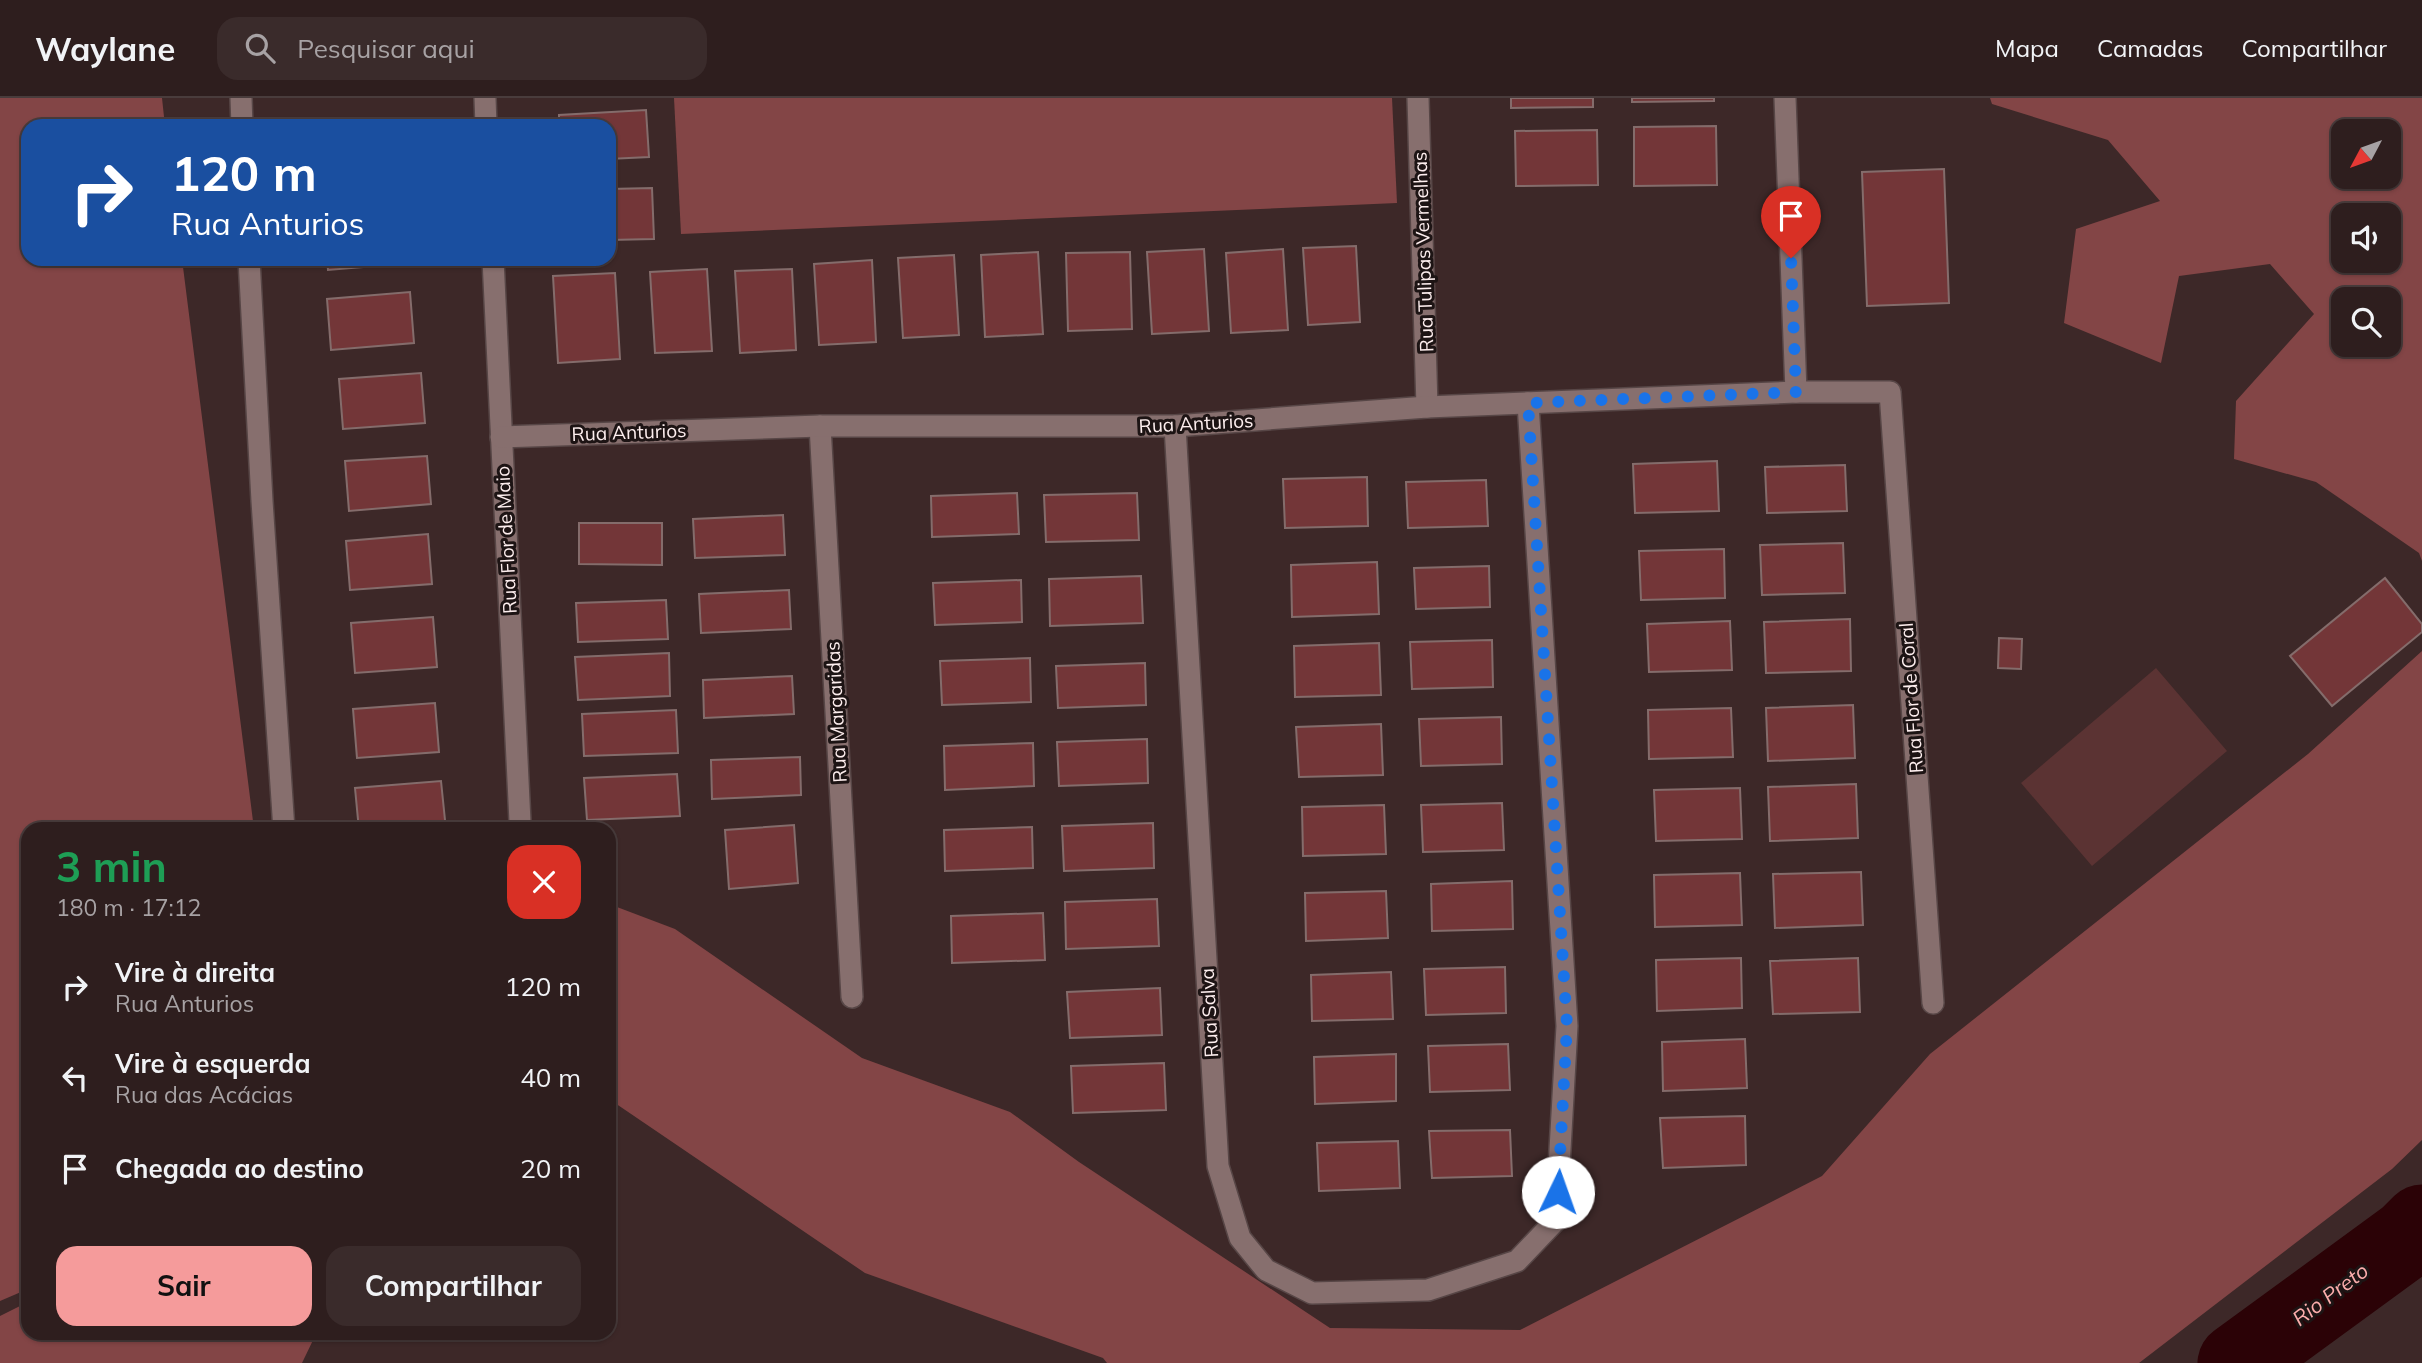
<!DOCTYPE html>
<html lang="pt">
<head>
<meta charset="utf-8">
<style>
  body { margin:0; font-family:Mulish,sans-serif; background:#3a2b2b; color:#f1f3f6; height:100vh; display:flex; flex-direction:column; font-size:26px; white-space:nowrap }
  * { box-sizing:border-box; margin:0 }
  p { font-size:23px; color:#a7a2a4 }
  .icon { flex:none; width:38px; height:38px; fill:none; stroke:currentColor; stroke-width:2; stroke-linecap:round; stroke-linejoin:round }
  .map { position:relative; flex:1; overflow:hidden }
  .details { position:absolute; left:21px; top:724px; width:595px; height:518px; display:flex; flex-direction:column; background:#2e1e1e; border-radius:21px; box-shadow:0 2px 5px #0004,0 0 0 2px #493c3c }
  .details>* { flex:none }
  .hud { position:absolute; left:21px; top:21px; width:595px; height:147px; border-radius:21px; box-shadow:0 2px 5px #0004,0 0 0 2px #493c3c; background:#1a4fa0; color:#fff; overflow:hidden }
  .needle { width:46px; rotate:229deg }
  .tools { position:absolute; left:2331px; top:21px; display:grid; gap:14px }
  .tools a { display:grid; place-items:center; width:70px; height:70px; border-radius:14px; background:#2e1e1e; box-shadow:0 2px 5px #0004,0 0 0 2px #493c3c; font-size:35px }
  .pin { position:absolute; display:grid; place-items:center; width:60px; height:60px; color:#fff; margin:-72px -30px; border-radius:50% 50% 50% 0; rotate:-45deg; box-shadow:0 0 7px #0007 }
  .pin .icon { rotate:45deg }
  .me { position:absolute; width:77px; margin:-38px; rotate:3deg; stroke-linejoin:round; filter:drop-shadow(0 0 5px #0008) }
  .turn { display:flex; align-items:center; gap:24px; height:147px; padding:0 35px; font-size:32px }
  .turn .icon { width:91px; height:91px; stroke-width:2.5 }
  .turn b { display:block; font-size:49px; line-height:60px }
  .round { display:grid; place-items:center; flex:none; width:74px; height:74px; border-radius:21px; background:#3a2b2b }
  .headline { display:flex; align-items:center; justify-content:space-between; height:119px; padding:0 35px }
  h1 { font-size:42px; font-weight:700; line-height:52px; color:#1e9e55 }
  .cta { display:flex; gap:14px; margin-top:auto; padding:14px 35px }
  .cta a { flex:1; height:80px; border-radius:21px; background:#f59b9b; color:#111; font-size:28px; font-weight:700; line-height:80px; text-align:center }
  .cta a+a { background:#3a2b2b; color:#f1f3f6 }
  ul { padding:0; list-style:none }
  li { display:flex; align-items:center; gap:21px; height:91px; padding:0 35px }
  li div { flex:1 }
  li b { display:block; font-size:26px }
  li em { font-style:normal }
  header { display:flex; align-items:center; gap:42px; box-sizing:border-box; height:98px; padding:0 35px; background:#2e1e1e; border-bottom:2px solid #493c3c }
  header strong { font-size:33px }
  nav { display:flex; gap:38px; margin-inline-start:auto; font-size:24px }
  .search { width:490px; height:63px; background:#3a2b2b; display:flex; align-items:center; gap:18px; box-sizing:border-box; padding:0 24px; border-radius:21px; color:#a7a2a4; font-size:26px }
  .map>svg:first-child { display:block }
  .green { fill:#5b3333 }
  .forest { fill:#834546; fill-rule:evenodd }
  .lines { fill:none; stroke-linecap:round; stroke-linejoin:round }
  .river { stroke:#2b0206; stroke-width:79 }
  .building { fill:#733638; stroke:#846c6b; stroke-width:2 }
  .street-casing { stroke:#574646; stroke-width:24 }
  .street { stroke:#876f6e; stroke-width:21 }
  .route { stroke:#1a73e8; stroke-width:12; stroke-dasharray:0 21.6 }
  .labels { text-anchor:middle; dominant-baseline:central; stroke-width:6; stroke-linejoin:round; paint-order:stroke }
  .street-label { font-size:19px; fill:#fdeeee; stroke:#1d1414 }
  .water-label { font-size:21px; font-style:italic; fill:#fbadac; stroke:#1d1414 }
</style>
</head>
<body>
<header>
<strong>Waylane</strong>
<div class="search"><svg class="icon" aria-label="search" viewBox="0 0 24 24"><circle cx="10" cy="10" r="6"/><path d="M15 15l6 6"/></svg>Pesquisar aqui</div>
<nav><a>Mapa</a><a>Camadas</a><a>Compartilhar</a></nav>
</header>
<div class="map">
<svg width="2422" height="1265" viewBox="0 0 2422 1265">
  <rect width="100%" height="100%" fill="#3d2828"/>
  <path class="green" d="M2156 570 2227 653 2092 768 2021 685Z"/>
  <g class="forest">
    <path d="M0 0H162L165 28H28V161H182L254 731 28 732V1191L0 1203Z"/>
    <path d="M674 0H1392L1397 105 681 136Z"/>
    <path d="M1990 0H2422V463L2419 455 2316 384 2234 361 2236 303 2314 216 2270 166 2179 178 2161 265 2064 225 2076 131 2160 103 2108 42 1992 6ZM2343 33H2389V79H2343ZM2389 117V163H2343V117ZM2343 201H2389V247H2343Z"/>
    <path d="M2422 553V1042L2392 1071 2139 1265H1107L1103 1260 865 1175 609 1001V806L675 831 862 960 1010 1014 1079 1064 1330 1230 1520 1232 1822 1078 1930 956 2308 656Z"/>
    <path d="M28 1204V1236H316L302 1265H0V1218Z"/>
  </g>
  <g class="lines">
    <path class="river" d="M2237 1265 2408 1140 2422 1126"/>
  </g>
  <g class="building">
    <path d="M1511 0H1593V9L1511 10Z"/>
    <path d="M1632 0H1714V3L1632 4Z"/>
    <path d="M646 12 649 59 609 61V28H559V17Z"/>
    <path d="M1716 28 1717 87 1634 88V29Z"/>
    <path d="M1597 32 1598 87 1516 88 1515 33Z"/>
    <path d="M1944 71 1949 205 1867 208 1862 74Z"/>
    <path d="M652 90 654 141 609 142V91Z"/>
    <path d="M1356 148 1360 224 1308 227 1303 150Z"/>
    <path d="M1204 151 1209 233 1152 236 1147 154Z"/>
    <path d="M1283 151 1288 232 1231 235 1226 155Z"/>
    <path d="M1038 154 1043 236 985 239 981 157Z"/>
    <path d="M1130 154 1132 231 1068 233 1066 155Z"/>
    <path d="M954 157 959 237 903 240 898 160Z"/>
    <path d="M327 161H411V165L328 172Z"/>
    <path d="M872 162 876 244 819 247 814 166Z"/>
    <path d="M707 171 712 253 655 255 650 174Z"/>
    <path d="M792 171 796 252 740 255 735 173Z"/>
    <path d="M615 175 620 261 558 265 553 178Z"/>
    <path d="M410 194 414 245 331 252 327 201Z"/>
    <path d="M421 275 425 325 343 331 339 281Z"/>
    <path d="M427 358 431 406 349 413 345 363Z"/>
    <path d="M1717 363 1719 413 1635 415 1633 366Z"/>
    <path d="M1845 367 1847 413 1767 415 1765 369Z"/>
    <path d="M1367 379 1368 428 1285 430 1283 381Z"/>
    <path d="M1486 382 1488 428 1408 430 1406 384Z"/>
    <path d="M1017 395 1019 436 932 439 931 398Z"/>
    <path d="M1137 395 1139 442 1046 444 1044 397Z"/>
    <path d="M783 417 785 457 695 460 693 421Z"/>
    <path d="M579 425H662V467L579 466Z"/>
    <path d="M428 436 432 486 350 492 346 443Z"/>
    <path d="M1843 445 1845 495 1762 497 1760 447Z"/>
    <path d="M1724 451 1725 500 1641 502 1639 453Z"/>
    <path d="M1377 464 1379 516 1292 519 1291 467Z"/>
    <path d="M1489 468 1490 509 1416 511 1414 470Z"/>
    <path d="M1141 478 1143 525 1050 528 1049 481Z"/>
    <path d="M2385 480 2422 526V534L2332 608 2290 558Z"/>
    <path d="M1021 482 1022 524 935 527 933 485Z"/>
    <path d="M789 492 791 531 701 535 699 496Z"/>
    <path d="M666 502 668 541 578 544 576 505Z"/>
    <path d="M433 519 437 569 355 575 351 525Z"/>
    <path d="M1850 521 1851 573 1766 575 1764 524Z"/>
    <path d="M1730 523 1732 572 1649 574 1647 526Z"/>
    <path d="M1999 540 2022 541 2021 571 1998 570Z"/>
    <path d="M1492 542 1493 589 1412 591 1410 544Z"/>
    <path d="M1379 545 1381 597 1295 599 1294 548Z"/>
    <path d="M669 555 670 598 578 602 575 559Z"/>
    <path d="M1030 560 1031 604 942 607 940 563Z"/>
    <path d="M1145 565 1146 607 1058 610 1056 568Z"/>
    <path d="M792 578 794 616 704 620 703 582Z"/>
    <path d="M435 605 439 654 357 660 353 611Z"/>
    <path d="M1853 607 1855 660 1768 663 1766 610Z"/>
    <path d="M1731 610 1733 659 1649 661 1648 612Z"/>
    <path d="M676 612 678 655 584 658 582 616Z"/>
    <path d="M1501 619 1502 666 1421 668 1419 621Z"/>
    <path d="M1381 626 1383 677 1299 679 1296 629Z"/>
    <path d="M1147 641 1148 685 1059 688 1057 644Z"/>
    <path d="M1033 645 1034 688 945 692 944 648Z"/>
    <path d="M800 659 801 697 712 701 711 662Z"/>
    <path d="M677 676 680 718 587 722 584 680Z"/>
    <path d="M441 683 446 732H359L355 690Z"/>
    <path d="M1856 686 1858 740 1770 743 1768 689Z"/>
    <path d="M1740 690 1742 741 1656 743 1654 692Z"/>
    <path d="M1502 705 1504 752 1423 754 1421 707Z"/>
    <path d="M1384 707 1386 756 1303 758 1302 709Z"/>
    <path d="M1153 725 1154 770 1064 773 1062 728Z"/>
    <path d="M794 727 798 785 729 791 725 732Z"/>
    <path d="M1032 729 1033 770 945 773 944 732Z"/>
    <path d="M1861 774 1863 827 1775 830 1773 776Z"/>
    <path d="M1740 775 1742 827 1655 829 1654 777Z"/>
    <path d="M1512 783 1513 831 1432 833 1431 786Z"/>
    <path d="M1386 793 1388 840 1306 843 1305 795Z"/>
    <path d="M1157 801 1159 848 1066 851 1065 804Z"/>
    <path d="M1043 815 1045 862 952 865 951 818Z"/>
    <path d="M1741 860 1742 910 1657 913 1656 862Z"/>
    <path d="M1858 860 1860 914 1773 916 1770 863Z"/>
    <path d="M1505 869 1506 915 1426 917 1424 871Z"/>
    <path d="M1391 874 1393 921 1312 923 1311 877Z"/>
    <path d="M1160 890 1162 937 1070 940 1067 894Z"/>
    <path d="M1745 941 1747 990 1663 993 1662 944Z"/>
    <path d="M1508 946 1510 992 1430 994 1428 948Z"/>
    <path d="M1396 956V1003L1315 1006 1314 959Z"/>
    <path d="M1164 965 1166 1012 1073 1015 1071 968Z"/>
    <path d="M1745 1018 1746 1067 1663 1070 1660 1020Z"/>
    <path d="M1510 1032 1512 1078 1432 1080 1429 1033Z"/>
    <path d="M1398 1043 1400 1090 1319 1093 1317 1045Z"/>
  </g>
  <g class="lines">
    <g class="street-casing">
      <g id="street">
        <path d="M241 0 242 28"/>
        <path d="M485 0 486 28"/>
        <path d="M1418 0 1427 309"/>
        <path d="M1785 0 1796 294"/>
        <path d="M249 161 262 403 284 732"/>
        <path d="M493 161 520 724"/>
        <path d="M820 328 852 899"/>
        <path d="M1175 328 1218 1068 1240 1140 1266 1172 1312 1195 1428 1192 1517 1163 1556 1122 1567 928 1528 305"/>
        <path d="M501 339 820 328H1175L1427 309 1796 294H1890L1933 905"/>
      </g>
    </g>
    <use href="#street" class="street"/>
  </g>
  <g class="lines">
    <path class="route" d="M1558 1094 1567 928 1528 305 1796 294 1791 160"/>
  </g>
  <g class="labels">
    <g class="street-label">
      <text transform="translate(1423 154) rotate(-92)">Rua Tulipas Vermelhas</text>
      <text transform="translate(1196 325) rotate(-3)">Rua Anturios</text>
      <text transform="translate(629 334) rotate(-2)">Rua Anturios</text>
      <text transform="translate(506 442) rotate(-93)">Rua Flor de Maio</text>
      <text transform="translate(1911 600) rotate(-94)">Rua Flor de Coral</text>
      <text transform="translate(836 614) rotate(-93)">Rua Margaridas</text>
      <text transform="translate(1209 915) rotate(-93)">Rua Salva</text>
    </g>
    <g class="water-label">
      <text transform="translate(2330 1196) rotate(-37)">Rio Preto</text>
    </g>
  </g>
</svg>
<div class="tools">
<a><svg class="needle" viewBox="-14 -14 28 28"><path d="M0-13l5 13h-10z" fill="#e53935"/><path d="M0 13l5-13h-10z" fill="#a7a2a4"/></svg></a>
<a><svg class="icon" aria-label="sound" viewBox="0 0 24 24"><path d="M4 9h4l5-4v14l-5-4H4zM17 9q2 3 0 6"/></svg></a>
<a><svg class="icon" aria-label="search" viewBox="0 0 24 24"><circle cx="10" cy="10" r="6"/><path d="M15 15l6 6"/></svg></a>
</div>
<div class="pin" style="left:1791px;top:160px;background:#d93025"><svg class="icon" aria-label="arrive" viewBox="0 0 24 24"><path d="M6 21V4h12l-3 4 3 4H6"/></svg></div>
<svg class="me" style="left:1558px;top:1094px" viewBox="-20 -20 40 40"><circle r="19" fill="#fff"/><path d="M0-13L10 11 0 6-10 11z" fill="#1a73e8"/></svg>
<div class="hud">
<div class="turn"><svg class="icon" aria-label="right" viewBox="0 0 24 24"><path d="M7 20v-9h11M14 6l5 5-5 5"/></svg><div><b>120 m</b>Rua Anturios</div></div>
</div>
<section class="details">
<div class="headline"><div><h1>3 min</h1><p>180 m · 17:12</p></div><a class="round" style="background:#d93025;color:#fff"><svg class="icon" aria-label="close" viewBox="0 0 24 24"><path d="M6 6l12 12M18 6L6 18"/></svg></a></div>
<ul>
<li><svg class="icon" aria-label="right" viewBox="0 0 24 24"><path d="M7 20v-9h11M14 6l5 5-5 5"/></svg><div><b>Vire à direita</b><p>Rua Anturios</p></div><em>120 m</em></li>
<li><svg class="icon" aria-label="left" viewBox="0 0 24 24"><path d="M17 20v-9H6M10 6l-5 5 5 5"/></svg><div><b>Vire à esquerda</b><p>Rua das Acácias</p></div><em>40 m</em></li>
<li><svg class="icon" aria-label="arrive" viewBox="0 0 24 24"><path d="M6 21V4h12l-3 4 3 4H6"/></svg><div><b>Chegada ao destino</b></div><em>20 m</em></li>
</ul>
<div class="cta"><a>Sair</a><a>Compartilhar</a></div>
</section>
</div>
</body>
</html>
